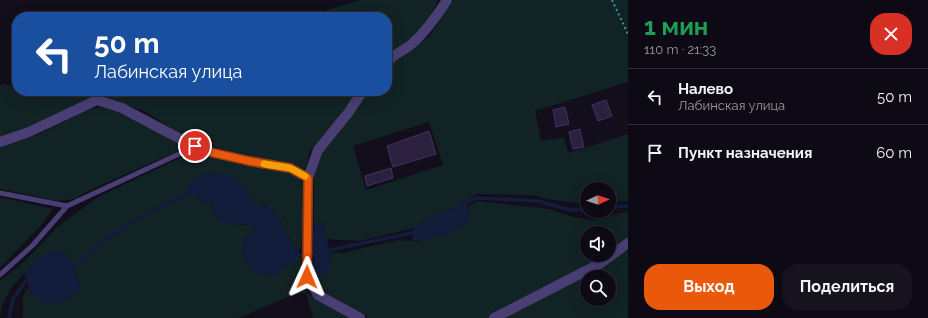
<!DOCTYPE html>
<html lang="ru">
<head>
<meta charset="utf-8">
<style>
  body { margin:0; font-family:Raleway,sans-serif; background:#17131e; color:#f1f3f6; height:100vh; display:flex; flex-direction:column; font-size:15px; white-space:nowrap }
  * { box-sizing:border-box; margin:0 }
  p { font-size:13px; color:#9b9aa0 }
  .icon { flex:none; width:22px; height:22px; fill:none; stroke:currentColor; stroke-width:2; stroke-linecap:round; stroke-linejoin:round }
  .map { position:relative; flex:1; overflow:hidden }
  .sheet { display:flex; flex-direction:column; background:#0e0a15; width:300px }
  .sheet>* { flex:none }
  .hud { position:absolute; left:12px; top:12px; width:380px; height:84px; border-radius:16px; box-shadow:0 4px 16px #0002,0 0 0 1px #2e2b34; background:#1a4fa0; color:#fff; overflow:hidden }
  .needle { width:26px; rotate:86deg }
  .fabs { position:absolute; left:580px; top:182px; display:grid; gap:8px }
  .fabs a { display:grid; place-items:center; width:36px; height:36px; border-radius:50%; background:#0e0a15; box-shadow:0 4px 16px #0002,0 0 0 1px #2e2b34; font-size:20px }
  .pin { position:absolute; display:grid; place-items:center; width:34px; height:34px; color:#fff; margin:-17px; border:2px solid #fff; border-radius:50%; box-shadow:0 1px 4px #0007 }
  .me { position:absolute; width:44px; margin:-22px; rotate:1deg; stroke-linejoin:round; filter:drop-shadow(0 0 3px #0008) }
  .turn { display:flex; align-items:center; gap:14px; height:84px; padding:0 16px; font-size:18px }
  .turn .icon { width:52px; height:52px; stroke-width:2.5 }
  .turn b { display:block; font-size:28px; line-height:34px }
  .round { display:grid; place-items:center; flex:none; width:42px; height:42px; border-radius:16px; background:#17131e }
  .summary { display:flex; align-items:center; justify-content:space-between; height:68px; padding:0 16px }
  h1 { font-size:24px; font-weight:700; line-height:30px; color:#1e9e55 }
  .primary-button { display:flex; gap:8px; margin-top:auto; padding:8px 16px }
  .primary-button a { flex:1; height:46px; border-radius:16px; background:#ea580c; color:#fff; font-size:16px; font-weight:700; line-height:46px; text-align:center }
  .primary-button a+a { background:#17131e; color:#f1f3f6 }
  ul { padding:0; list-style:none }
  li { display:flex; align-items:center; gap:12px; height:56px; padding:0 16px; border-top:1px solid #2e2b34 }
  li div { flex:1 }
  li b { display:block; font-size:15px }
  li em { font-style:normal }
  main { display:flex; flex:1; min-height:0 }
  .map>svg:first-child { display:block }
  .green { fill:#122325; fill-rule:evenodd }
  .water { fill:#131c3b }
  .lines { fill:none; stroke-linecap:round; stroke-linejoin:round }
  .stream { stroke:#131c3b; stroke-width:3.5 }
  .building { fill:#2b213e; stroke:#423263 }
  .path { stroke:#3d979f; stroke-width:2; stroke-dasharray:2 3; stroke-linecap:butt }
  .lane { stroke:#493f74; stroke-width:5 }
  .street { stroke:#493f74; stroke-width:10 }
  .route-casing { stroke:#983908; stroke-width:10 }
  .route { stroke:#ea580c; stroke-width:7 }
  .slow { stroke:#f59e0b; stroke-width:7 }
</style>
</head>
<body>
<main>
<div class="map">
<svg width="628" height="318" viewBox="0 0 628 318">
  <rect width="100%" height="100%" fill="#120e1c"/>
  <g class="green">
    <path d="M360 0H438L431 15 411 39 387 55V17H304Z"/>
    <path d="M454 0H628V82L535 111 541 141 564 137 568 153 628 134V201L609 202V189H587V203H578L552 200 531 195 476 194 455 208 431 217 414 228 359 241 327 239 323 223 317 222 314 229V176L323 150 370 91H387V69L393 62 430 36 449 5ZM429 122 443 165 366 190 353 146Z"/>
    <path d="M3 84 17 88V91H358L340 116 310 151 304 173 281 161 238 154 187 138 144 111 98 95 28 129 0 138V85Z"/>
    <path d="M102 107 129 115 185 148 94 188 74 199 57 201 0 189V146L37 135 87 110Z"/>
    <path d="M202 155 240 164 277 169 299 177 305 189 301 248 298 252 286 235 280 219 265 204H255L236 179 191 193 200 200 211 203 215 216 239 225 250 224 256 232 244 239 284 267 300 255 307 293 353 318H313L306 293 293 295 238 318H22C26 306 18 302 28 287L30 292 81 288 74 269 66 252 36 260 11 288 2 305 0 318V281L26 260 56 228 98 197 184 156Z"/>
    <path d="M0 197 53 209 43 223 0 268Z"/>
    <path d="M478 201 549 209 573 217 596 220 628 211V239L609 253V233H587V255H607L489 318H369L325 293 315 281 313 274 314 265 320 274 330 265 329 252 342 253 398 240 419 241 470 210 468 206Z"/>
    <path d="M628 246V318H498ZM587 277H609V299H587Z"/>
  </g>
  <g class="water">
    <path d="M206 173 226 174 236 179 255 204C279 205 277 216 286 234 289 241 295 248 300 255 296 259 277 275 273 276 258 279 242 263 242 248 242 245 244 242 244 239L256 232 250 224C239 225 221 227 214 215 213 212 212 207 211 203 201 200 193 198 188 189L192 180Z"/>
    <path d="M466 202C469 208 471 215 467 222 460 233 424 242 412 240L414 228 431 217 455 208 461 203Z"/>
    <path d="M317 222 323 223C328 240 332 256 328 274L320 275 314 265 313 237 314 229Z"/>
    <path d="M52 251 66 252 74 269 81 288C70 301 62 303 45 304L30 292 24 273 36 260Z"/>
  </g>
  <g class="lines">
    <g class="stream">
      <path d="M465 204 466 202 477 198 539 201 569 210 587 209"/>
      <path d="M609 207 628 206"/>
      <path d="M325 251 417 232"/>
      <path d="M296 254 300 255 319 252"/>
      <path d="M70 270C80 267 86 254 95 248 126 225 157 205 194 192"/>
      <path d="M9 318 13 299 26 281 29 280"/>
    </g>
  </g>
  <g class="building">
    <path d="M606 100 612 116 598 121 592 105Z"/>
    <path d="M565 107 569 124 556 127 553 110Z"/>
    <path d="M580 129 584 147 573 149 569 132Z"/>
    <path d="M429 131 436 154 393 167 387 146Z"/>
    <path d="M391 168 393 178 367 186 365 176Z"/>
  </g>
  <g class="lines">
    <path class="path" d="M612 0 628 34"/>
    <g class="lane">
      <path d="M0 193 67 206 194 147"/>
      <path d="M0 275 33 245 67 206"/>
    </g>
    <g class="street">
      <path d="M387 62C395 53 406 50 414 42 427 30 438 14 447 0"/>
      <path d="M0 142 29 132 97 100 122 108 201 150 249 161 290 168 308 178 318 150 348 113 363 91"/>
      <path d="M308 178 307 277 318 295 360 318"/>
      <path d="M494 318 601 263 628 243"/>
    </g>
  </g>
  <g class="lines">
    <g class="route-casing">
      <path id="route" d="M195 146 201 150 249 161 290 168 308 178 307 277"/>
    </g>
    <use href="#route" class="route"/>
    <path class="slow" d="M264 164 290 168 305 176"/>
  </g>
</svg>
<div class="fabs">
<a><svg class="needle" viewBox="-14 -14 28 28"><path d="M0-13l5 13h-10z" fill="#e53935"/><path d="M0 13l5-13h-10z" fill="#9b9aa0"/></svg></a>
<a><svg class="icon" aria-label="sound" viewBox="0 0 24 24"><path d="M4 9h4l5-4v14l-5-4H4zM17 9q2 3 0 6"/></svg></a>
<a><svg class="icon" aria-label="search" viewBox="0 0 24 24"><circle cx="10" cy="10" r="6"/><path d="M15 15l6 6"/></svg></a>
</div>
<div class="pin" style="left:195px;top:146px;background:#d93025"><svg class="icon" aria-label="arrive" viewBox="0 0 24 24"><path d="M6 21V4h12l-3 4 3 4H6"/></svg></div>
<svg class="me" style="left:307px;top:277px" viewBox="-20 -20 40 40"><path d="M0-17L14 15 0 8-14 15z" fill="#ea580c" stroke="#fff" stroke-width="4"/></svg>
<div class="hud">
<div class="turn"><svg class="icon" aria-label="left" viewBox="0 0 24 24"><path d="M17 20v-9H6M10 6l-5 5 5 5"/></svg><div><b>50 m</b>Лабинская улица</div></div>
</div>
</div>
<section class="sheet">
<div class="summary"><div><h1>1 мин</h1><p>110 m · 21:33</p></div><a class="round" style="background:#d93025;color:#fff"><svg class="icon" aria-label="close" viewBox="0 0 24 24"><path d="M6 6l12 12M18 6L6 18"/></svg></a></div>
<ul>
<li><svg class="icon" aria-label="left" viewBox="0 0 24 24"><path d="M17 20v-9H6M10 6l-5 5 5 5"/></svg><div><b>Налево</b><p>Лабинская улица</p></div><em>50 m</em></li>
<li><svg class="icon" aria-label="arrive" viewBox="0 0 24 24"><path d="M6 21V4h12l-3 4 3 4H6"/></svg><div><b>Пункт назначения</b></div><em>60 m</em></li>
</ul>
<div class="primary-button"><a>Выход</a><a>Поделиться</a></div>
</section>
</main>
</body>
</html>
